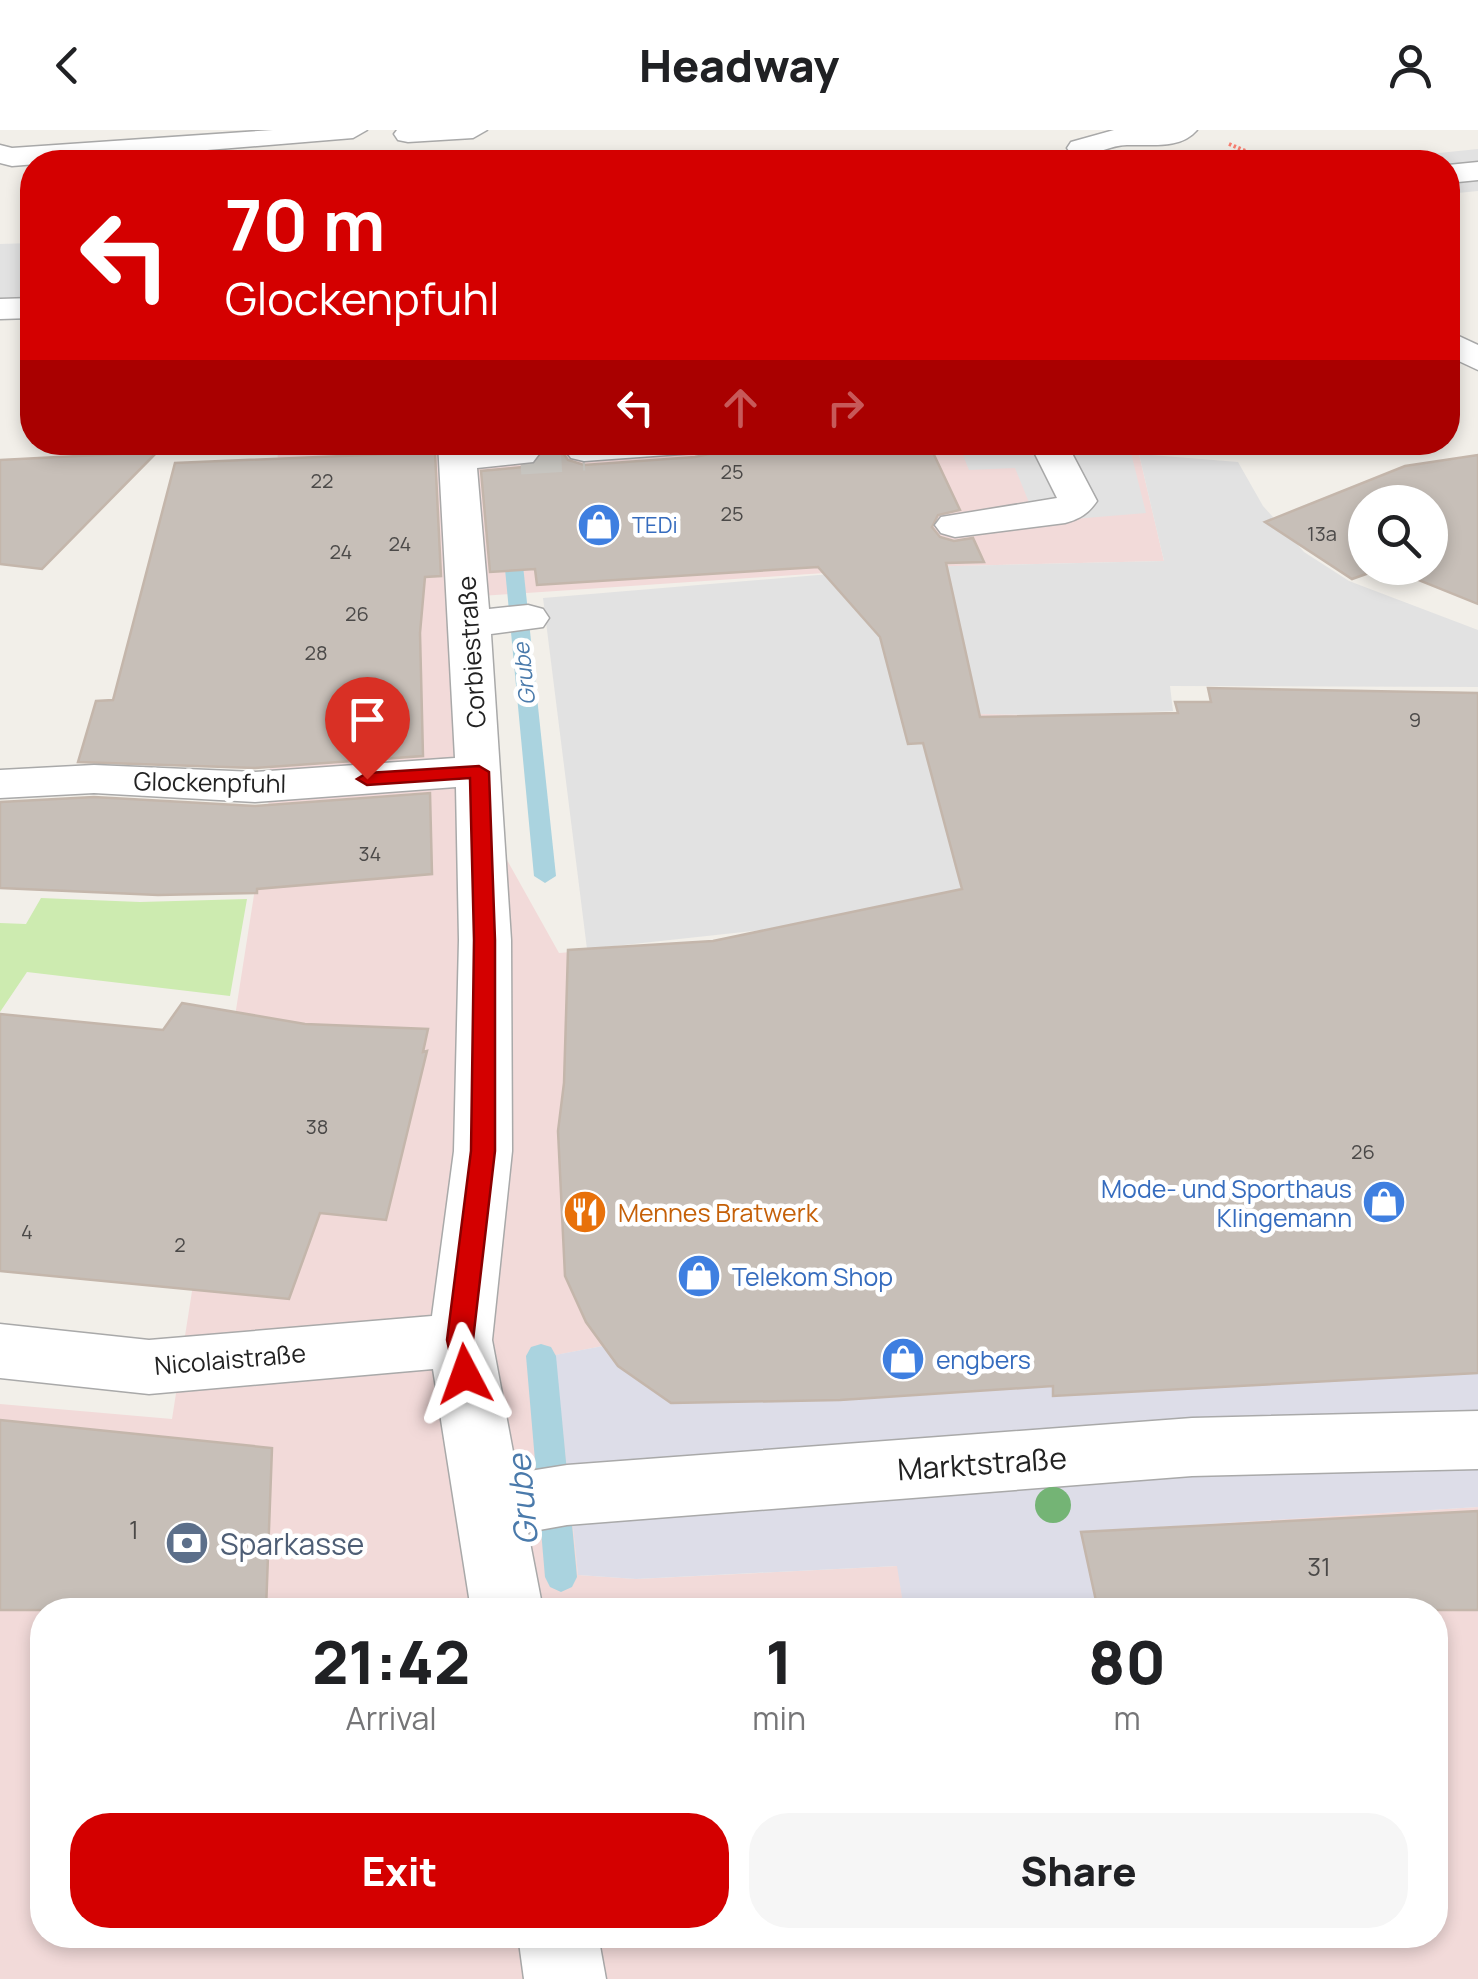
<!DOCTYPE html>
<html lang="en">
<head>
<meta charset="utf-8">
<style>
  body { margin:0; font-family:Manrope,sans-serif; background:#f6f6f6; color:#202124; height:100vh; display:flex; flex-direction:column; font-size:38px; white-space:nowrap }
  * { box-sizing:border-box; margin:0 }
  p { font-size:32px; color:#757577 }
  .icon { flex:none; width:55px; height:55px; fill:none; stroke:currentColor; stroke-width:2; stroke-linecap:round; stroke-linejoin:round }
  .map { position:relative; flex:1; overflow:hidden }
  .details { position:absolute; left:30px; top:1468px; width:1418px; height:350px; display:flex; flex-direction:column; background:#fff; border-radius:40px; box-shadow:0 5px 15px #0003 }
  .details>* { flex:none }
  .banner { position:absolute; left:20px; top:20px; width:1440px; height:305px; border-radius:40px; box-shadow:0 5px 15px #0003; background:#d40000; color:#fff; overflow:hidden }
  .tools { position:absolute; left:1348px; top:355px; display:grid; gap:20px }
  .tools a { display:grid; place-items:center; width:100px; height:100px; border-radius:50%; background:#fff; box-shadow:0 5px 15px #0003; font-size:50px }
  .pin { position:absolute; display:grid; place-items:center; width:85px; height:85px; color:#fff; margin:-102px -42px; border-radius:50% 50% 50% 0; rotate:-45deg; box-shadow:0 0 10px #0007 }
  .pin .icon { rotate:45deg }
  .me { position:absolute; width:110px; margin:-55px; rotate:356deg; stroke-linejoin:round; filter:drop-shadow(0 0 8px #0008) }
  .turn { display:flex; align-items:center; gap:35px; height:210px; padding:0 40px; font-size:45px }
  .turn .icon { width:130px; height:130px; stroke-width:2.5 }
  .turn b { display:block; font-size:70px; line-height:85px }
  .lanes { display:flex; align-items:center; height:95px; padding:0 40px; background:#0003; justify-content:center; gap:50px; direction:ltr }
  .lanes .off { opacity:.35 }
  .eta { display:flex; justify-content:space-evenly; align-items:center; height:170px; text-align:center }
  .eta b { font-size:60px; font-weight:800; line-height:70px }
  .button { display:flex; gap:20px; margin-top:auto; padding:20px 40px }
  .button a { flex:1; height:115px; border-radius:40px; background:#d40000; color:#fff; font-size:40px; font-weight:800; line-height:115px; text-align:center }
  .button a+a { background:#f6f6f6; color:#202124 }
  header { display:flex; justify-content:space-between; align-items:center; height:130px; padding:0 40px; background:#fff; font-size:45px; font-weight:800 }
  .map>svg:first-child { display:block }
  .commercial { fill:#f2dad9 }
  .grass { fill:#cdebb0 }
  .parking { fill:#e2e2e2 }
  .plaza { fill:#dddde8 }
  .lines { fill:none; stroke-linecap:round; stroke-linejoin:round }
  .stream { fill:#aad3df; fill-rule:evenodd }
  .building { fill:#c7bfb8; stroke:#c4b6ab; stroke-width:2.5 }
  .minor-tunnel { stroke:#c8c6c1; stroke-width:41; stroke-dasharray:41 21; stroke-linecap:butt }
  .minor-casing { stroke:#a9a9a9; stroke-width:3 }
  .path { stroke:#fa8072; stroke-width:4; stroke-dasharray:2.5 2.5; stroke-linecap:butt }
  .minor { fill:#fff; fill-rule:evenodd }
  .tree { fill:#74b475 }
  .route { fill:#d40000; stroke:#8a0000; stroke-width:2.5 }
  .labels { text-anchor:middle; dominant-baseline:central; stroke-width:9; stroke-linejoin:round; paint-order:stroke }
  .number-label { font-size:20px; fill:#4b4948 }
  .far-shop-label { font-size:22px; fill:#366cbe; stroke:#fff; text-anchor:start }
  .far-water-label { font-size:22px; font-style:italic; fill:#4a7aab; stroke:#fff }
  .street-label { font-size:25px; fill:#222; stroke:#fff }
  .shop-label { font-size:25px; fill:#366cbe; stroke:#fff; text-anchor:start }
  .food-label { font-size:25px; fill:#c56008; stroke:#fff; text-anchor:start }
  .near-number-label { font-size:25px; fill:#4b4948 }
  .near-street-label { font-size:30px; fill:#222; stroke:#fff }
  .near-service-label { font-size:30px; fill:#4e5e75; stroke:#fff; text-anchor:start }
  .near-water-label { font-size:32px; font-style:italic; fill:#4a7aab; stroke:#fff }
</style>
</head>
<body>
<header><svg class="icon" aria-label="back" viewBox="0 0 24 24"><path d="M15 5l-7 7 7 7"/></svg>Headway<svg class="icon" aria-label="person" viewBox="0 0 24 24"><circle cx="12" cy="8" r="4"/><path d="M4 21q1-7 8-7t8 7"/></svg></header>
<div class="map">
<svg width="1478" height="1849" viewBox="0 0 1478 1849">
  <rect width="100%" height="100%" fill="#f2efe9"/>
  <path class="commercial" d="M1130 312 1139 324 1164 431 913 437 451 468 459 644 559 823 765 807 962 759 923 613 908 614 893 558 979 584 1063 585 1106 703 1220 615 1208 558 1478 563V1243L1053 1266V1257L840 1270 671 1273 618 1236 603 1216 556 1225 578 1445 636 1449 898 1436 904 1480H42V1805H1435V1480H1000L1096 1473 1081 1402 1478 1377V1849H0V1274L172 1289 269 669 278 313Z"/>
  <path class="grass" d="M41 768 140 772 247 769 230 866 27 842 0 882V793L26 794Z"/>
  <g class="parking">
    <path d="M1478 19V61L1448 64V32H1385L1380 29Z"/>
    <path d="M32 113V171L0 172V114Z"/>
    <path d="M958 313H1123L1131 323 1146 383 1037 392 1015 338 969 340Z"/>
    <path d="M1139 324 1238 332 1263 376 1304 422 1349 451 1478 500V557L1170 556 1173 581 1063 585 979 584 894 557 908 613H923L962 759 762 800 587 819 543 468 913 437 1164 431Z"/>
  </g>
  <path class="plaza" d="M603 1216 618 1236 672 1273 840 1270 1053 1256 1054 1266 1478 1243V1377L1082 1402 1096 1473 1000 1480H904L897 1436 636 1449 578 1445 555 1225Z"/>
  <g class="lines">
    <g class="stream">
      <path d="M511 402 520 407 556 746 545 753 534 746 502 407Z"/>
      <path d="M541 1214 551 1217 556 1226 577 1447 572 1457 561 1462 550 1457 545 1447 526 1226 531 1217Z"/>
    </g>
  </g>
  <g class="building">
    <path d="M534 312H566L561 320 568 330 584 335 695 327 709 324 716 312H777V318L928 312 960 380 938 385 932 397 940 407 954 411 973 408 984 432 946 433 980 587 1178 583 1175 572H1211L1208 558 1478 563V1243L1053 1266V1256L840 1270 671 1273 618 1236 586 1192 565 1146 558 1001 564 953 568 820 713 811 962 759 923 613 908 614 880 507 818 437 537 455 535 439 490 442 481 341 533 336 543 324Z"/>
    <path d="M157 322 42 439 0 434V330Z"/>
    <path d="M435 322 441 446 425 447 420 503 423 626 255 638 78 632 96 571 113 570 175 333Z"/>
    <path d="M1478 325V474L1389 438H1430V372H1365V438H1383L1352 449 1265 392 1405 336Z"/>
    <path d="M430 663 432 744 257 759V763L158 765 0 758V672L94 667 255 676Z"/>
    <path d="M182 873 305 894 428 899 423 922 427 921 386 1090 320 1083 289 1169 0 1141V884L163 900Z"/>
    <path d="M0 1290 272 1318 266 1480H0Z"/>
    <path d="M1478 1381V1480H1098L1081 1402Z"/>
  </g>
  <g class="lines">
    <path class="minor-tunnel" d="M520 324 584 320"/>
    <g class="minor-casing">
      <g id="minor">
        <path d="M273 0H367L353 8 12 36 0 33V15L12 18Z"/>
        <path d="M397 0H487L473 8 408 12 398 10 394 4Z"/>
        <path d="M1114 0H1197C1180 20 1150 14 1127 15 1108 15 1091 29 1071 24L1067 18 1071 12Z"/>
        <path d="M1478 32V50L1448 53V35Z"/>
        <path d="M32 168V188L0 189V169Z"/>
        <path d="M1448 201 1478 215V240L1448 226Z"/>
        <path d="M438 312H475V316L520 313 533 316 539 324 533 332 477 338 489 479 528 475 543 479 549 488 543 497 491 504 511 810 512 1021 492 1210 517 1343 567 1335 1192 1288 1478 1281V1339L1192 1346 567 1395 528 1402 543 1480H471L433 1239 149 1264 0 1248V1194L149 1210 432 1186 454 1021 459 810 456 657 255 672 94 663 0 668V640L94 635 255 642 455 628Z"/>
        <path d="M571 312H713L708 320 695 323 584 331 571 328 565 320Z"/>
        <path d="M1029 312H1066L1097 371C1089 383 1080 389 1065 393L955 407 941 403 935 395 941 387 1057 368Z"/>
        <path d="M518 1805H598L606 1849H524Z"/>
      </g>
    </g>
    <path class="path" d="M1229 14 1271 32"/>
    <use href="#minor" class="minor"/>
  </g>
  <circle class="tree" cx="1053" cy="1375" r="18"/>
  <path class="route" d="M479 636 489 642 495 810V1021L473 1210 479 1244 475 1251 465 1255 456 1251 447 1210 471 1021 474 810 470 648 367 655 357 649 367 643Z"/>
  <defs>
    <g id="shop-disc" transform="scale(2.25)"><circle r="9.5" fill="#3f7fe0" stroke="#fff"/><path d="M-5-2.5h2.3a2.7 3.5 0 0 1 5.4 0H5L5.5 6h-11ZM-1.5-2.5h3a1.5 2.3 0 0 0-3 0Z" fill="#fff"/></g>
    <g id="restaurant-disc" transform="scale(2.25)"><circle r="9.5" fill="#e8710a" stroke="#fff"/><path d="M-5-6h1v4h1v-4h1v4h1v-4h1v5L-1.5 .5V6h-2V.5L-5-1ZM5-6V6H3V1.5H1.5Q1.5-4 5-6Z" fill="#fff"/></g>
    <g id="bank-disc" transform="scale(2.25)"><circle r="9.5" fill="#5c6f8a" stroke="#fff"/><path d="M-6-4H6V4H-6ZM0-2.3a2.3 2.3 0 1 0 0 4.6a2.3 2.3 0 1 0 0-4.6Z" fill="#fff"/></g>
  </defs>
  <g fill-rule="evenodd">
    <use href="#shop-disc" x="599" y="395"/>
    <use href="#shop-disc" x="1384" y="1072"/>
    <use href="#restaurant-disc" x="585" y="1082"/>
    <use href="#shop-disc" x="699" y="1146"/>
    <use href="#shop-disc" x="903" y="1229"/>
    <use href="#bank-disc" x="187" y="1413"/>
  </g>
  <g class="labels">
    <g class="number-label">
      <text x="732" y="341">25</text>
      <text x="322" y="350">22</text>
      <text x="732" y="383">25</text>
      <text x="1322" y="403">13a</text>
      <text x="400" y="413">24</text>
      <text x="341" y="421">24</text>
      <text x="357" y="483">26</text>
      <text x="316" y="522">28</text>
      <text x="1415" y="589">9</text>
      <text x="370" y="723">34</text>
      <text x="317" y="996">38</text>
      <text x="1363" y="1021">26</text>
      <text x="27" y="1101">4</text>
      <text x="180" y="1114">2</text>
    </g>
    <g class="far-shop-label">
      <text x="632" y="395">TEDi</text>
    </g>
    <g class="far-water-label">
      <text transform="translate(524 544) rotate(-96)">Grube</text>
    </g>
    <g class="street-label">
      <text transform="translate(471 522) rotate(-94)">Corbiestraße</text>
      <text transform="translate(210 652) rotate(1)">Glockenpfuhl</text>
      <text transform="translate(230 1229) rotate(-5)">Nicolaistraße</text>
    </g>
    <g class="shop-label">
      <text x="1352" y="1058" text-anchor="end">Mode- und Sporthaus<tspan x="1352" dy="29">Klingemann</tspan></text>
      <text x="732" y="1146">Telekom Shop</text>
      <text x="936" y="1229">engbers</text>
    </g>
    <g class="food-label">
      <text x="618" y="1082">Mennes Bratwerk</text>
    </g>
    <g class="near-number-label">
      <text x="134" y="1399">1</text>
      <text x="1319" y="1436">31</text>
    </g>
    <g class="near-street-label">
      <text transform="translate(982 1333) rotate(-4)">Marktstraße</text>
    </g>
    <g class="near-service-label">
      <text x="220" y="1413">Sparkasse</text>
    </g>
    <g class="near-water-label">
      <text transform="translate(522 1370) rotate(-95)">Grube</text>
    </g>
  </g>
</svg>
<div class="tools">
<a><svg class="icon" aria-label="search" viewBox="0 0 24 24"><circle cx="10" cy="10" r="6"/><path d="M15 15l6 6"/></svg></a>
</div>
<div class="pin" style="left:367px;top:649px;background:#d93025"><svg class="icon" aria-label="arrive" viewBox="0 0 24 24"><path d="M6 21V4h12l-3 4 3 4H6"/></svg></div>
<svg class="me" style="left:465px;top:1244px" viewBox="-20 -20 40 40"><path d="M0-17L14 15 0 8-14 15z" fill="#d40000" stroke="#fff" stroke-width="4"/></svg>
<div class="banner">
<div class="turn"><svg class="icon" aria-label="left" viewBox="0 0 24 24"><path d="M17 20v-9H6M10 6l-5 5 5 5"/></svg><div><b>70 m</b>Glockenpfuhl</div></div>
<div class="lanes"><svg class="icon" aria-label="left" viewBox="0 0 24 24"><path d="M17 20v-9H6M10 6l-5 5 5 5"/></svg><svg class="icon off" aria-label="ahead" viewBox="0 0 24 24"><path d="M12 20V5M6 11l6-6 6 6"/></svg><svg class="icon off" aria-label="right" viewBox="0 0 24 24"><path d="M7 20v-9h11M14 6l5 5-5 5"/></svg></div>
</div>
<section class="details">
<div class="eta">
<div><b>21:42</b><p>Arrival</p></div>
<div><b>1</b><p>min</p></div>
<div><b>80</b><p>m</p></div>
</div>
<div class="button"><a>Exit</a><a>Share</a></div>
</section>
</div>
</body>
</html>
